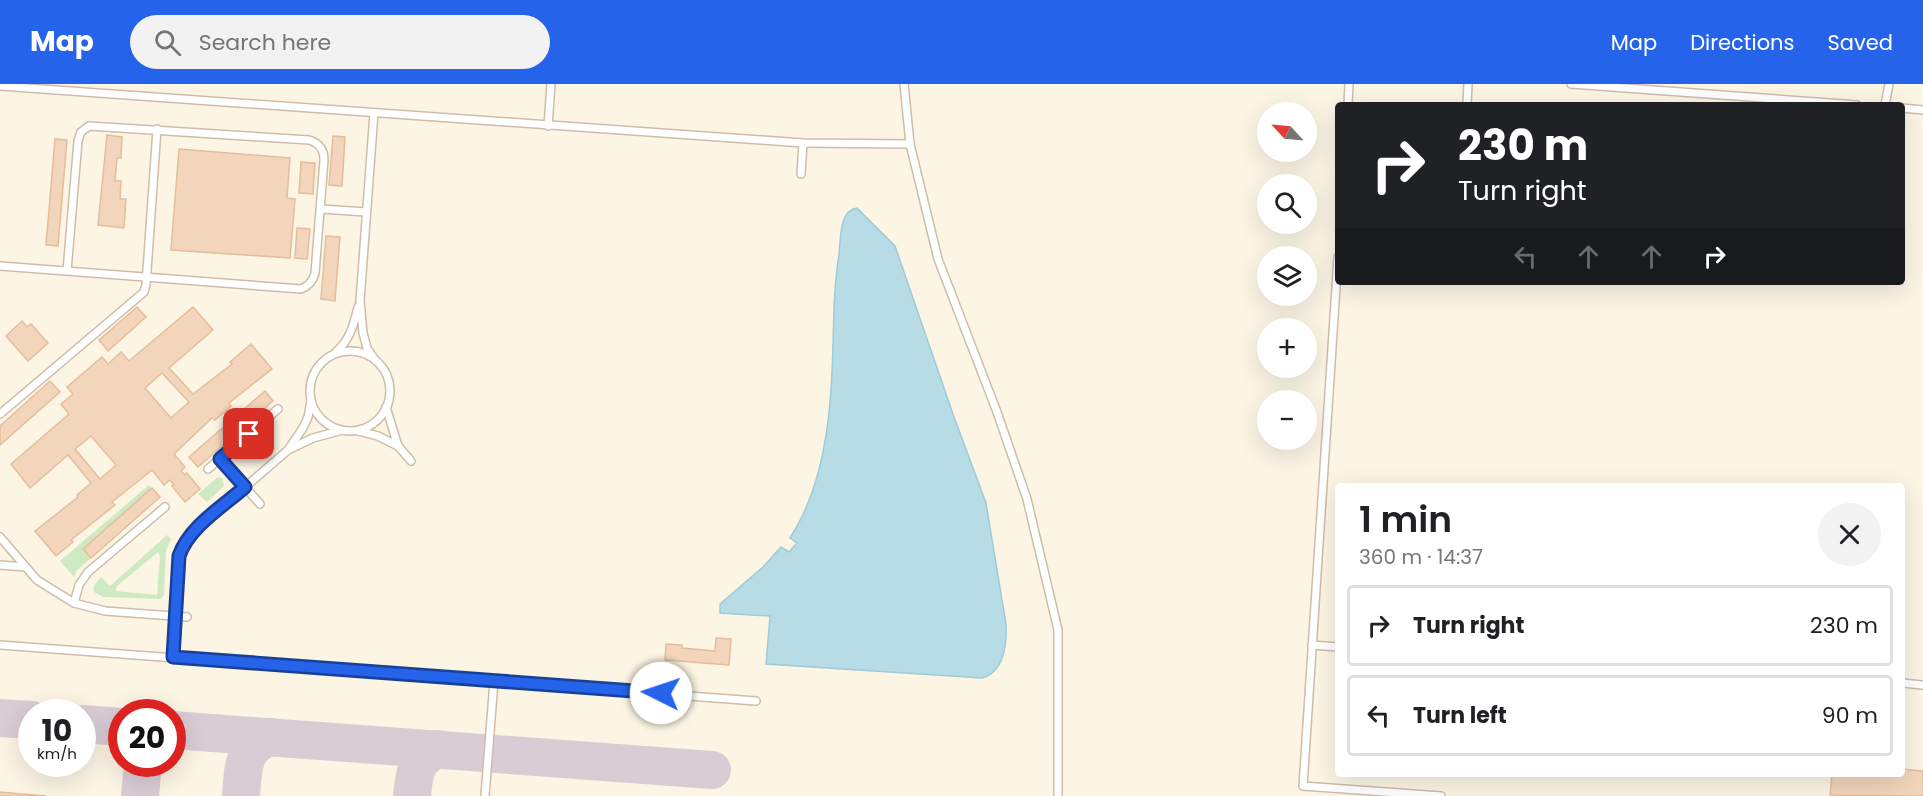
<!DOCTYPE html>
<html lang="en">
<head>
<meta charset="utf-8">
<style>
  body { margin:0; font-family:Poppins,sans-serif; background:#f2f2f2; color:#202124; height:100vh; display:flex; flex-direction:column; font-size:22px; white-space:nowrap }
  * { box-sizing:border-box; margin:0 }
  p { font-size:20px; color:#757577 }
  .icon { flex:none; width:33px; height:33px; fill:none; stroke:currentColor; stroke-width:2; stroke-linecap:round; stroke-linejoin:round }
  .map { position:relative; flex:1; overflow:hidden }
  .drawer { position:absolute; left:1335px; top:399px; width:570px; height:294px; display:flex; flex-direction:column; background:#fff; border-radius:6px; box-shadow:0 6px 24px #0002 }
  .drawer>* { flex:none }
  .banner { position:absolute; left:1335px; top:18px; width:570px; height:183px; border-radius:6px; box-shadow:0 6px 24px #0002; background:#202124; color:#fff; overflow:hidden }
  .needle { width:39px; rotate:296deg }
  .tools { position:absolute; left:1257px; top:18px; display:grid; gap:12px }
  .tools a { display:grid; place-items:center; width:60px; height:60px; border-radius:50%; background:#fff; box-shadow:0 6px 24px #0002; font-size:30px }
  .speed { position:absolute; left:18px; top:615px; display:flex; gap:12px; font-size:30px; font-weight:700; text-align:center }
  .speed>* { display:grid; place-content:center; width:78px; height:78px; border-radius:50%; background:#fff; box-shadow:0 6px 24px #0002; line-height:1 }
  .speed small { font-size:15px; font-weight:400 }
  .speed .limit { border:9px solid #d22; background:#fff; color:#111 }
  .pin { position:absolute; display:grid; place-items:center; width:51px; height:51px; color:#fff; margin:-26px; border-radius:12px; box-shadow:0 3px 9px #0006 }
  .me { position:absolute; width:66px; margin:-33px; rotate:274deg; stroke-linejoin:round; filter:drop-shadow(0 0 4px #0008) }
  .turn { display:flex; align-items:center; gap:21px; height:126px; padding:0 24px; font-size:27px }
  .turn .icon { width:78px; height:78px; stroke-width:2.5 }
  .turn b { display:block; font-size:42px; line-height:51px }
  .lanes { display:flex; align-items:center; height:57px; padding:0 24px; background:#0003; justify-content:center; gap:30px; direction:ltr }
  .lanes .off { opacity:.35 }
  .round { display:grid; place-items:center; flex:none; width:63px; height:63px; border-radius:32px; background:#f2f2f2 }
  .head { display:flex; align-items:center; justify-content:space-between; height:102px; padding:0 24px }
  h1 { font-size:36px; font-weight:600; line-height:45px }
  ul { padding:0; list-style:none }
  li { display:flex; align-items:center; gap:18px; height:81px; margin:0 12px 9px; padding:0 12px; border:3px solid #e0e0e0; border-radius:6px }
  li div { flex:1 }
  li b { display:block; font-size:22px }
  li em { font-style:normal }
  header { display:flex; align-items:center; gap:36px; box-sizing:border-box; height:84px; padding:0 30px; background:#2563eb; color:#fff }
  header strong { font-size:28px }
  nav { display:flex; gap:33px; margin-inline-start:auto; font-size:21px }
  .search { width:420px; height:54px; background:#f2f2f2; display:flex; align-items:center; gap:15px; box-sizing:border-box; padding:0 21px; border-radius:33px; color:#757577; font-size:22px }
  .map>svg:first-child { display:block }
  .green { fill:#cfeac2; fill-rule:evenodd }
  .water { fill:#b8dce6; stroke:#9ecbd8; stroke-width:1.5 }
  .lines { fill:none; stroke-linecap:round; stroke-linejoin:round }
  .taxiway { stroke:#daccd5; stroke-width:38 }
  .building { fill:#f2d5bb; stroke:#e5bd9b; stroke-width:1.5; fill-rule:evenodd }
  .service-casing { stroke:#cebdaa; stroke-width:10 }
  .service { stroke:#fff; stroke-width:7 }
  .route-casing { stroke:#184099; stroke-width:15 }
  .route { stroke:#2563eb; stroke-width:10 }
</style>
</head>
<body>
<header>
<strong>Map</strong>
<div class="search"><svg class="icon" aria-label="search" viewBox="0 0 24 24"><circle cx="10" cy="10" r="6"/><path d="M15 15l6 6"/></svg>Search here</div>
<nav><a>Map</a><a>Directions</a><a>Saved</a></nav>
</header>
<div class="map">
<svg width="1923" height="712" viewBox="0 0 1923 712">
  <rect width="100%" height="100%" fill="#fcf5e4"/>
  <g class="green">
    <path d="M218 393 222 394 224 402 207 418 198 410Z"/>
    <path d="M149 401 152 404 83 465 91 474 77 486 74 493 60 477Z"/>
    <path d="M167 451 171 455 166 466 164 510 161 515 103 513 94 508V502L101 493 110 502ZM158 468 160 473 157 511 116 507 117 502Z"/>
  </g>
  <path class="water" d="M857 124 895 162 954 333 986 419 1006 540C1007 560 1004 588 982 594L766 580 770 532 720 529V520L763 483 781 463 789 468 797 459 790 454C833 388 832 299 834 222 835 205 836 188 839 171 840 159 840 146 844 135 847 128 851 125 857 124Z"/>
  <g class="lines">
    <g class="taxiway">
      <path d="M0 634 32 636"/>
      <path d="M82 640 122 643"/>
      <path d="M172 646 712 686"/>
      <path d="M140 712 143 680"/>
      <path d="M241 712C243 687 242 659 272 653"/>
      <path d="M412 712C414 691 415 674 438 665"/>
    </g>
  </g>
  <g class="building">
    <path d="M107 51 122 53 121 74H117L115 97H121L120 115H126L124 144 98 141Z"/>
    <path d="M333 52 345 53 342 102 329 101Z"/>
    <path d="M55 55 67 56 58 162 46 161Z"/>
    <path d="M179 65 290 74 287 114 295 115 290 174 171 166Z"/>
    <path d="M301 78 315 79 313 110 299 109Z"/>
    <path d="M297 144 310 145 307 175 295 174Z"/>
    <path d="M326 152 340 153 335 217 321 215Z"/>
    <path d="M137 223 146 233 108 267 99 256Z"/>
    <path d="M193 223 213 246 169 284 193 310 232 280 230 278 251 260 272 285 229 319 231 322 215 336 212 334 174 370 185 383 181 387 185 391 187 389 200 405 185 418 172 402 174 401 170 396 164 401 152 386 112 418 115 421 71 456 73 458 56 472 35 447 78 413 77 411 91 399 68 371 30 404 11 380 69 330 61 320 73 310 67 303 102 273 108 280 121 268 129 277ZM162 289 189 318 171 334 145 304ZM91 352 116 381 100 395 75 365Z"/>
    <path d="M22 237 27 243 31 240 48 259 28 277 6 252Z"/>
    <path d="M50 297 60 308 0 361V342Z"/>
    <path d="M265 307 273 317 198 383 189 373Z"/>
    <path d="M152 404 160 413 91 474 83 465Z"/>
    <path d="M716 554 731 555 729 581 665 576 666 560 682 561V564L715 567Z"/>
    <path d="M1902 685 1923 687V712L1830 711 1832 690H1902Z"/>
    <path d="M0 708 46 712H0Z"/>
  </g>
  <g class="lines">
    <g class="service-casing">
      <g id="service">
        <path d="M904 0 910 60 938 175 997 328 1027 415 1058 546V712"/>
        <path d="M1571 0 1857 21"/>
        <path d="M0 2 803 59 910 60"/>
        <path d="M1348 21 1349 0"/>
        <path d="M1467 21 1468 0"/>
        <path d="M1885 21 1889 0"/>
        <path d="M1902 24 1923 26"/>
        <path d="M374 29 360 217 363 249 367 264 375 276"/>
        <path d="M548 42 551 0"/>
        <path d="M801 90 803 59"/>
        <path d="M321 125 366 128"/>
        <path d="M1338 173 1303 702 1441 712"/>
        <path d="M0 182 301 205C309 202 313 197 315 189L324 76C324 65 319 59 309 56L89 42 81 48 78 57 67 187"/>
        <circle cx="350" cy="307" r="40"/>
        <path d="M336 268C350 256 354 240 358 223"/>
        <path d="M386 323 398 362 411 377"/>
        <path d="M0 330 144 208 146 201 157 45"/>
        <path d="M358 347 378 352 398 362"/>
        <path d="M290 365 313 354 339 347"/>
        <path d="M220 375 260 420"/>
        <path d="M208 385 278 325"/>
        <path d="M0 453 37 496 74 519 105 527 187 533"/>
        <path d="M0 481 25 483"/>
        <path d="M74 519 79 501 88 488 165 423"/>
        <path d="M0 561 756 617"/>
        <path d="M1312 561 1338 563"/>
        <path d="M173 573 179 473 185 458 193 448 288 366 303 344 308 333 311 317"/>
        <path d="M1902 599 1923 601"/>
        <path d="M485 712 494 597"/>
      </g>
    </g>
    <use href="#service" class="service"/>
  </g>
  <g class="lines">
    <g class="route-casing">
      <path id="route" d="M249 350 220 375 245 403C222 423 189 443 179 472L173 573 661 609"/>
    </g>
    <use href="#route" class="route"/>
  </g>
</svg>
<div class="tools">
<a><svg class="needle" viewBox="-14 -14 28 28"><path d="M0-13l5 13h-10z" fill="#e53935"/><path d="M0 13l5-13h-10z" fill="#757577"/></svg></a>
<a><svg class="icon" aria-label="search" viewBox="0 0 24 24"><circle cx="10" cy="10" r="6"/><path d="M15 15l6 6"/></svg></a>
<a><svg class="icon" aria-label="layers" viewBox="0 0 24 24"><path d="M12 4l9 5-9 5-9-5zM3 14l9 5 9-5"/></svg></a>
<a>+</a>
<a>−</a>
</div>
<div class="speed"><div>10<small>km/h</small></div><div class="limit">20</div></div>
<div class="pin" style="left:249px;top:350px;background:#d93025"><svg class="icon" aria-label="arrive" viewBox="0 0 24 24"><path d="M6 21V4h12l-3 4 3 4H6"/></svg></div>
<svg class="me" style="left:661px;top:609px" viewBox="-20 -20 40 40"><circle r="19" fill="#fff"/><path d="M0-13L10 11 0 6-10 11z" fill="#2563eb"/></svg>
<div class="banner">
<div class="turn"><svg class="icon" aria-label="right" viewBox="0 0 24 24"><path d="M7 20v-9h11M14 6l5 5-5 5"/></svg><div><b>230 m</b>Turn right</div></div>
<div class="lanes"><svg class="icon off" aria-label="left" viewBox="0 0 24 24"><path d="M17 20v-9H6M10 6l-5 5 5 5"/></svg><svg class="icon off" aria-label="ahead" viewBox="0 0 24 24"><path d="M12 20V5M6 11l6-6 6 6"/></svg><svg class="icon off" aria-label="ahead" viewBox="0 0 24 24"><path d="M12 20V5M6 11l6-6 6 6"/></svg><svg class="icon" aria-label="right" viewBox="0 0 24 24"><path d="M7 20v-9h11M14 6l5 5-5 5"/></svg></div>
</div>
<section class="drawer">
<div class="head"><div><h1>1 min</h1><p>360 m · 14:37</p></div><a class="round"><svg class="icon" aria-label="close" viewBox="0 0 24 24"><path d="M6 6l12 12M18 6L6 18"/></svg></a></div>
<ul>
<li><svg class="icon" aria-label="right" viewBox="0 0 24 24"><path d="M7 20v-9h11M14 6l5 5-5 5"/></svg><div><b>Turn right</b></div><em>230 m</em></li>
<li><svg class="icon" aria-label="left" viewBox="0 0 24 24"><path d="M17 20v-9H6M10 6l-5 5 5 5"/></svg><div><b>Turn left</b></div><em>90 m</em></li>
</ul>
</section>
</div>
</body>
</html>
